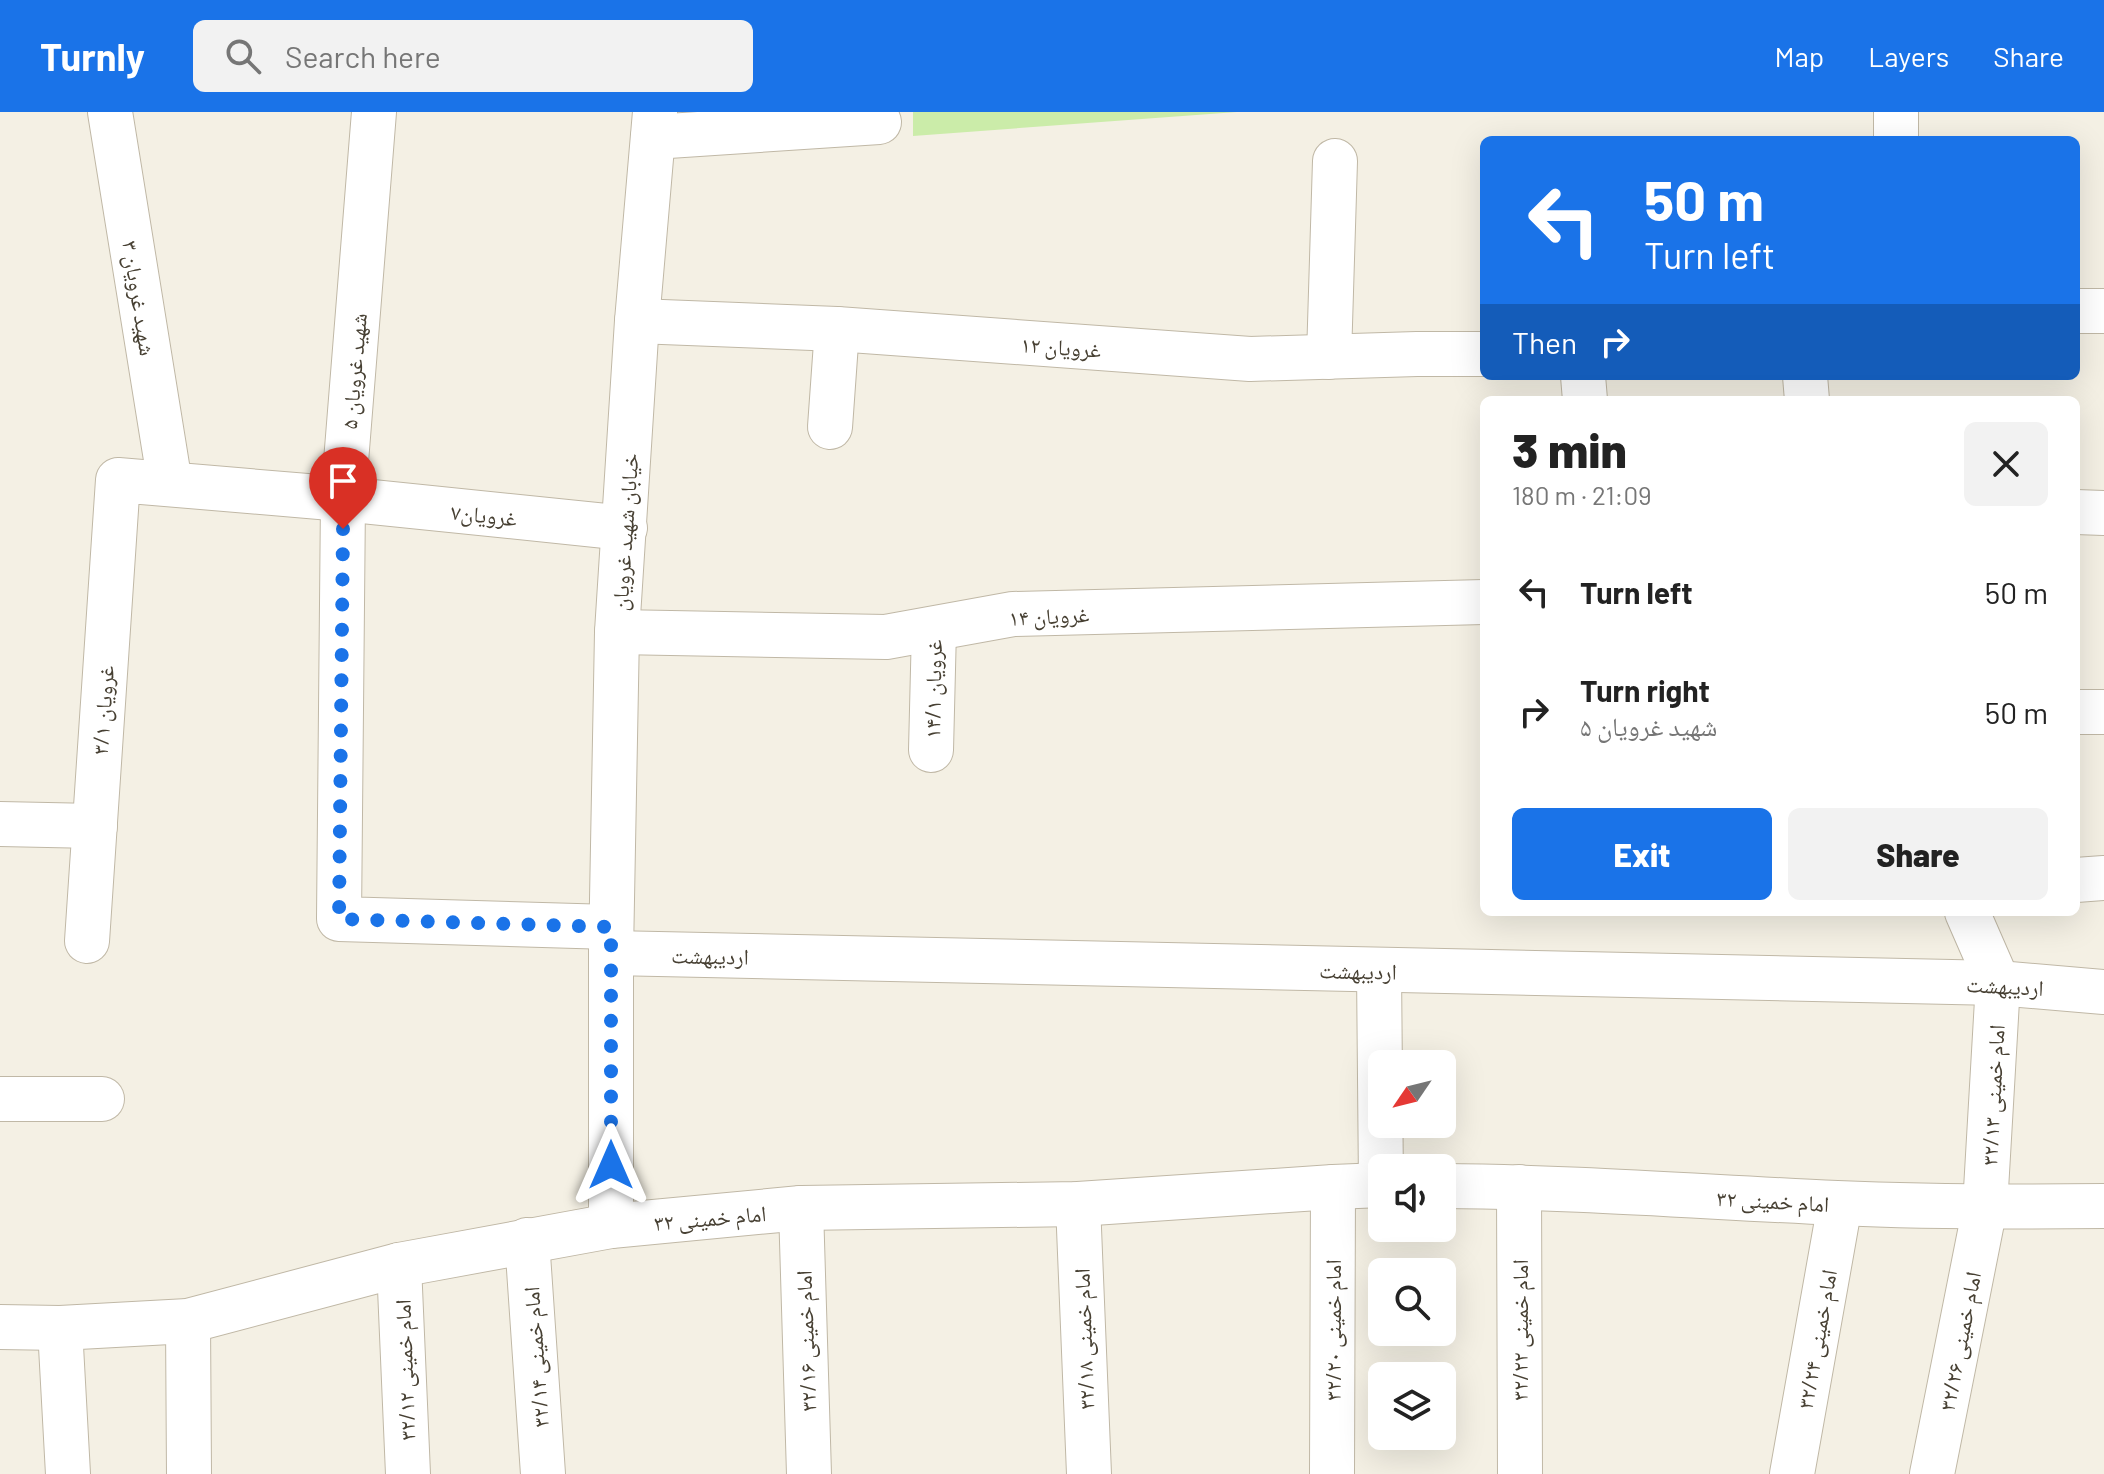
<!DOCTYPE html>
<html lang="en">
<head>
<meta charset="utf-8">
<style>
  body { margin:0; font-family:Barlow,"Noto Naskh Arabic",sans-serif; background:#f2f2f2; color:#222; height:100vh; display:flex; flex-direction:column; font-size:30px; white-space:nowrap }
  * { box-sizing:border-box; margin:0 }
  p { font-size:26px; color:#767676 }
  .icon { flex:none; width:44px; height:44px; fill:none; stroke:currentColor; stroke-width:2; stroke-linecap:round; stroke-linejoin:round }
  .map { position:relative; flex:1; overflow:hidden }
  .sheet { position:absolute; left:1480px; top:284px; width:600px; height:520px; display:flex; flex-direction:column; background:#fff; border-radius:12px; box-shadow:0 8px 32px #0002 }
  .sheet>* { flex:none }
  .guide { position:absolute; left:1480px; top:24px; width:600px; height:244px; border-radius:12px; box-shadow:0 8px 32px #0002; background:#1a73e8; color:#fff; overflow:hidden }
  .needle { width:52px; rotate:235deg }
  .tools { position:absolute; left:1368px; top:938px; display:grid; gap:16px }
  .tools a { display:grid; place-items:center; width:88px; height:88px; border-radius:12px; background:#fff; box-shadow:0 8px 32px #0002; font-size:40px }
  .pin { position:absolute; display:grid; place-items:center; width:68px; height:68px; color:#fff; margin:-82px -34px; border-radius:50% 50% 50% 0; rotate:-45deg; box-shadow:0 0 8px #0007 }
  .pin .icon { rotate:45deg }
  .me { position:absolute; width:88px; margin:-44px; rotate:0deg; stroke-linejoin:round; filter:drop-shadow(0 0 6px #0008) }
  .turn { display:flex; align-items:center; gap:28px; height:168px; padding:0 32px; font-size:36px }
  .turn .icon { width:104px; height:104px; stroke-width:2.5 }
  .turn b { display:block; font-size:56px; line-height:68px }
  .then { display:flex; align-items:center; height:76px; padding:0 32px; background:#0003; gap:16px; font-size:30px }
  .round { display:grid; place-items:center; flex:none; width:84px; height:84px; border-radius:12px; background:#f2f2f2 }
  .overview { display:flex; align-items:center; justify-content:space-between; height:136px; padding:0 32px }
  h1 { font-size:48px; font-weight:800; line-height:60px }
  .action { display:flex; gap:16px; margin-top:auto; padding:16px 32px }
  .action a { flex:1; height:92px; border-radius:12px; background:#1a73e8; color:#fff; font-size:32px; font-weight:800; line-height:92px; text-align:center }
  .action a+a { background:#f2f2f2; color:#222 }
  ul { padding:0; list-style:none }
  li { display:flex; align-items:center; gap:24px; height:120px; padding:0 32px }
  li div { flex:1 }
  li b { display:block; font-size:30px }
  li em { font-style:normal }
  header { display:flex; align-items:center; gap:48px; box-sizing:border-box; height:112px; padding:0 40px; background:#1a73e8; color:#fff }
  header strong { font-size:38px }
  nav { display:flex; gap:44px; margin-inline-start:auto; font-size:28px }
  .search { width:560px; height:72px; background:#f2f2f2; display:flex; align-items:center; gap:20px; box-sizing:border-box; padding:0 28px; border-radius:12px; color:#767676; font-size:30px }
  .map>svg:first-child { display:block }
  .green { fill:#cbeca9 }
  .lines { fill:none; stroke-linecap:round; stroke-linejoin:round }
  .minor-casing { stroke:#c0b8a6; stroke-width:46 }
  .minor { stroke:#fff; stroke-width:44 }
  .route { stroke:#1a73e8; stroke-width:14; stroke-dasharray:0 25.2 }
  .labels { text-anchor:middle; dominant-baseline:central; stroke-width:6; stroke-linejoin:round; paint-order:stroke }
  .street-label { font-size:22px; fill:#474033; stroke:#fff }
</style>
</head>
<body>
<header>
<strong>Turnly</strong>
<div class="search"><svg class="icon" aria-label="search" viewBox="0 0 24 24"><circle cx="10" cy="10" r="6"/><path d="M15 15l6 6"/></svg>Search here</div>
<nav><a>Map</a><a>Layers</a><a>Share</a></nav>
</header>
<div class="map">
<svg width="2104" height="1362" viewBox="0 0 2104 1362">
  <rect width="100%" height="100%" fill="#f4f0e4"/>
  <path class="green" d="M913 0H1237L913 24Z"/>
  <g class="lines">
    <g class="minor-casing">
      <g id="minor">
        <path d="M110 0 170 372"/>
        <path d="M374 0 343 387 339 807 611 815"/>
        <path d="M653 25 879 10"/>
        <path d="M1896 28V0"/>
        <path d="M2076 199H2104"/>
        <path d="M637 209 837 217 1250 247 1417 242H1484"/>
        <path d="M1329 245 1335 49"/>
        <path d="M1583 264 1585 288"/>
        <path d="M1805 264 1807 288"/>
        <path d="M830 315 837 217"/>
        <path d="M2076 400 2104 401"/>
        <path d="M617 520 886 525 1013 502 1484 490"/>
        <path d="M2076 600H2104"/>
        <path d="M931 638 934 517"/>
        <path d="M0 712 95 714"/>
        <path d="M2076 768 2104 766"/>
        <path d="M87 829 118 368 343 387 625 416"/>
        <path d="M611 841 1998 871 2104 880"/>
        <path d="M1379 858 1381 1073"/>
        <path d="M0 987H102"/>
        <path d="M1442 1074C1574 1075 1705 1085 1837 1091 1926 1095 2015 1095 2104 1094"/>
        <path d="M1519 1075 1520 1362"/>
        <path d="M1078 1092 1089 1362"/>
        <path d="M801 1096 809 1362"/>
        <path d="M611 1114V841L617 520 637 209 655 0"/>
        <path d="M527 1128 543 1362"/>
        <path d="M399 1153 408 1362"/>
        <path d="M188 1209 189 1362"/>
        <path d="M0 1215 60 1216 188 1209 399 1153 611 1114 801 1096 1078 1092 1333 1075 1382 1073"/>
        <path d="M60 1216 68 1362"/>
        <path d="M1332 1362 1333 1075"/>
        <path d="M1792 1362 1840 1092"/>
        <path d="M1932 1362 1985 1095 1998 871 1967 800"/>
      </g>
    </g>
    <use href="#minor" class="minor"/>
  </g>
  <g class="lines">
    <path class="route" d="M343 417 339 807 611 815V1053"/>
  </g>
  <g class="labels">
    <g class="street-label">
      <text transform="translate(140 186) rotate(81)">شهید غرویان ۳</text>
      <text transform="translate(1061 234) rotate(4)">غرویان ۱۲</text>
      <text transform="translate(353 259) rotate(-85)">شهید غرویان ۵</text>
      <text transform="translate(484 402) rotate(6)">غرویان۷</text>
      <text transform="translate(624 420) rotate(-86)">خیابان شهید غرویان</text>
      <text transform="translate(1049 503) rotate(-3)">غرویان ۱۴</text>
      <text transform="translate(932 577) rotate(-89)">غرویان ۱۴/۱</text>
      <text transform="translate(102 598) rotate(-86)">غرویان ۳/۱</text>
      <text transform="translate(710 843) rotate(1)">اردیبهشت</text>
      <text transform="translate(1358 858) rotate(1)">اردیبهشت</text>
      <text transform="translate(2005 873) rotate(3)">اردیبهشت</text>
      <text transform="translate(1992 983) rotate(-87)">امام خمینی ۳۲/۱۳</text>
      <text transform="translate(1773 1088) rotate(3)">امام خمینی ۳۲</text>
      <text transform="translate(710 1105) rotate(-5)">امام خمینی ۳۲</text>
      <text transform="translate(1332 1218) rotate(-90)">امام خمینی ۳۲/۲۰</text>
      <text transform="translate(1519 1218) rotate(-90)">امام خمینی ۳۲/۲۲</text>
      <text transform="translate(1083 1227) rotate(-92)">امام خمینی ۳۲/۱۸</text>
      <text transform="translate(1816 1227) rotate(-80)">امام خمینی ۳۲/۲۴</text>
      <text transform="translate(805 1229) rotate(-92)">امام خمینی ۳۲/۱۶</text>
      <text transform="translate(1959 1229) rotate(-79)">امام خمینی ۳۲/۲۶</text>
      <text transform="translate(535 1245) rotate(-94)">امام خمینی ۳۲/۱۴</text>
      <text transform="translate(404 1258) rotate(-92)">امام خمینی ۳۲/۱۲</text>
    </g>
  </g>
</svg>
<div class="tools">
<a><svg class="needle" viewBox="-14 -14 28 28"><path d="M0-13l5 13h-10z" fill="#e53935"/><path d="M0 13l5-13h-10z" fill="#767676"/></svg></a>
<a><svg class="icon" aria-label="sound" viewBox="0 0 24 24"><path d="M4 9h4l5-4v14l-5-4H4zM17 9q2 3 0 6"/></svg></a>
<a><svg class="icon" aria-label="search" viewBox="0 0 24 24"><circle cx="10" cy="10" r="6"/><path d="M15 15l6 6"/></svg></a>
<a><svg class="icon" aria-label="layers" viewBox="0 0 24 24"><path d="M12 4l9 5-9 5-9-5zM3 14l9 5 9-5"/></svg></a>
</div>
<div class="pin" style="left:343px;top:417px;background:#d93025"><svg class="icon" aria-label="arrive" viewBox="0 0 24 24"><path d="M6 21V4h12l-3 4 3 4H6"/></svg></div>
<svg class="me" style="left:611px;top:1053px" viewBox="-20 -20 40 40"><path d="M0-17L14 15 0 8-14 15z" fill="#1a73e8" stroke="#fff" stroke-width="4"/></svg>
<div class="guide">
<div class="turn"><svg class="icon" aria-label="left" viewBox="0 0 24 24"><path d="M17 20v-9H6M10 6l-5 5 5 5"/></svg><div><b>50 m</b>Turn left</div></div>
<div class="then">Then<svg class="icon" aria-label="right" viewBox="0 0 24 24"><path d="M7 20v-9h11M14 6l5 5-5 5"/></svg></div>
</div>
<section class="sheet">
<div class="overview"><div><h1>3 min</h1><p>180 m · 21:09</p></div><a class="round"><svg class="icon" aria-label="close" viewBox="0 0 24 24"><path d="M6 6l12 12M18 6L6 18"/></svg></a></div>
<ul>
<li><svg class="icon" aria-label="left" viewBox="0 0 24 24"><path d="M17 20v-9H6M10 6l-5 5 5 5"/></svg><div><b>Turn left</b></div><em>50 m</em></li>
<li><svg class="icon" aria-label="right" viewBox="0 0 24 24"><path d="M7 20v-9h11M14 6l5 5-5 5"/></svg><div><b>Turn right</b><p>شهید غرویان ۵</p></div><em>50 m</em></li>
</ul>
<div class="action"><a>Exit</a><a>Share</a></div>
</section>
</div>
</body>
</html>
